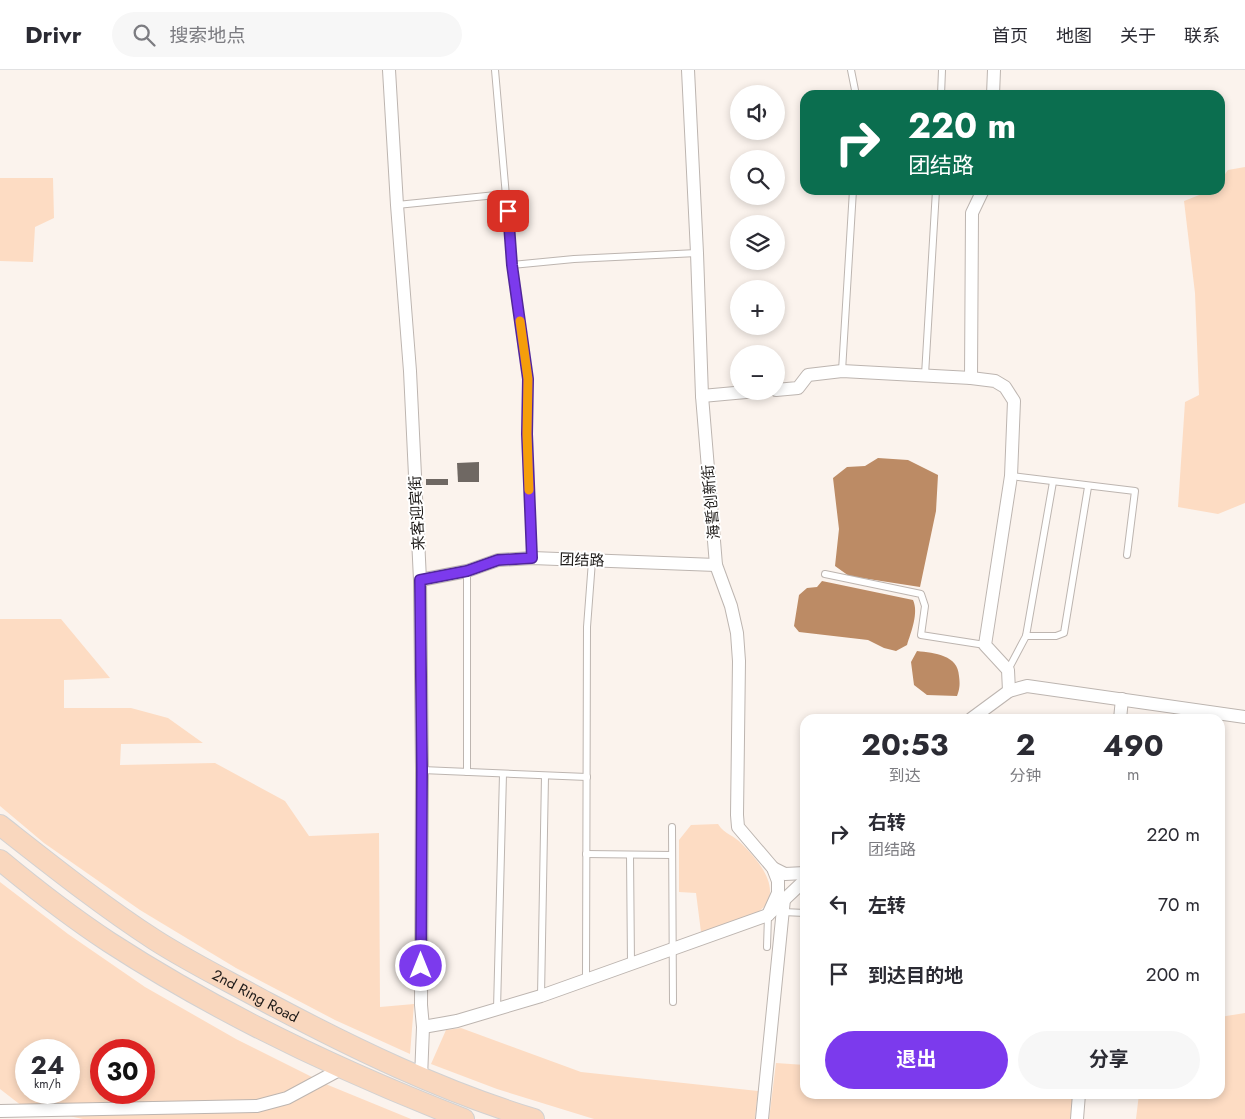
<!DOCTYPE html>
<html lang="zh">
<head>
<meta charset="utf-8">
<style>
  body { margin:0; font-family:Jost,"Noto Sans SC",sans-serif; background:#f7f7f7; color:#2b2b33; height:100vh; display:flex; flex-direction:column; font-size:19px; white-space:nowrap }
  * { box-sizing:border-box; margin:0 }
  p { font-size:16px; color:#7c7c81 }
  .icon { flex:none; width:28px; height:28px; fill:none; stroke:currentColor; stroke-width:2; stroke-linecap:round; stroke-linejoin:round }
  .map { position:relative; flex:1; overflow:hidden }
  .sheet { position:absolute; left:800px; top:644px; width:425px; height:385px; display:flex; flex-direction:column; background:#fff; border-radius:15px; box-shadow:0 2px 8px #0003 }
  .sheet>* { flex:none }
  .guide { position:absolute; left:800px; top:20px; width:425px; height:105px; border-radius:15px; box-shadow:0 2px 8px #0003; background:#0b6e4f; color:#fff; overflow:hidden }
  .tools { position:absolute; left:730px; top:15px; display:grid; gap:10px }
  .tools a { display:grid; place-items:center; width:55px; height:55px; border-radius:50%; background:#fff; box-shadow:0 2px 8px #0003; font-size:25px }
  .speed { position:absolute; left:15px; top:969px; display:flex; gap:10px; font-size:25px; font-weight:700; text-align:center }
  .speed>* { display:grid; place-content:center; width:65px; height:65px; border-radius:50%; background:#fff; box-shadow:0 2px 8px #0003; line-height:1 }
  .speed small { font-size:12px; font-weight:400 }
  .speed .limit { border:8px solid #d22; background:#fff; color:#111 }
  .pin { position:absolute; display:grid; place-items:center; width:42px; height:42px; color:#fff; margin:-21px; border-radius:10px; box-shadow:0 2px 8px #0006 }
  .me { position:absolute; width:55px; margin:-28px; rotate:0deg; stroke-linejoin:round; filter:drop-shadow(0 0 4px #0008) }
  .turn { display:flex; align-items:center; gap:18px; height:105px; padding:0 25px; font-size:22px }
  .turn .icon { width:65px; height:65px; stroke-width:2.5 }
  .turn b { display:block; font-size:35px; line-height:42px }
  .eta { display:flex; justify-content:space-evenly; align-items:center; height:85px; text-align:center }
  .eta b { font-size:30px; font-weight:700; line-height:35px }
  .button { display:flex; gap:10px; margin-top:auto; padding:10px 25px }
  .button a { flex:1; height:58px; border-radius:30px; background:#7c3aed; color:#fff; font-size:20px; font-weight:700; line-height:58px; text-align:center }
  .button a+a { background:#f7f7f7; color:#2b2b33 }
  ul { padding:0; list-style:none }
  li { display:flex; align-items:center; gap:15px; height:70px; padding:0 25px }
  li div { flex:1 }
  li b { display:block; font-size:19px }
  li em { font-style:normal }
  header { display:flex; align-items:center; gap:30px; box-sizing:border-box; height:70px; padding:0 25px; background:#fff; border-bottom:1px solid #e1e1e2 }
  header strong { font-size:24px }
  nav { display:flex; gap:28px; margin-inline-start:auto; font-size:18px }
  .search { width:350px; height:45px; background:#f7f7f7; display:flex; align-items:center; gap:12px; box-sizing:border-box; padding:0 18px; border-radius:28px; color:#7c7c81; font-size:19px }
  .map>svg:first-child { display:block }
  .green { fill:#fddcc3; fill-rule:evenodd }
  .water { fill:#bc8b65 }
  .building { fill:#6f6863 }
  .lines { fill:none; stroke-linecap:round; stroke-linejoin:round }
  .lane-casing { stroke:#bdb5b0; stroke-width:8 }
  .street-casing { stroke:#bdb5b0; stroke-width:14 }
  .primary-casing { stroke:#d2d1d1; stroke-width:22 }
  .lane { stroke:#fff; stroke-width:6 }
  .street { stroke:#fff; stroke-width:12 }
  .primary { stroke:#f9d7be; stroke-width:20 }
  .route-casing { stroke:#51269a; stroke-width:12 }
  .route { stroke:#7c3aed; stroke-width:9 }
  .slow { stroke:#f59e0b; stroke-width:9 }
  .labels { text-anchor:middle; dominant-baseline:central; stroke-width:4; stroke-linejoin:round; paint-order:stroke }
  .street-label { font-size:15px; fill:#1d1a18; stroke:#fff }
</style>
</head>
<body>
<header>
<strong>Drivr</strong>
<div class="search"><svg class="icon" aria-label="search" viewBox="0 0 24 24"><circle cx="10" cy="10" r="6"/><path d="M15 15l6 6"/></svg>搜索地点</div>
<nav><a>首页</a><a>地图</a><a>关于</a><a>联系</a></nav>
</header>
<div class="map">
<svg width="1245" height="1049" viewBox="0 0 1245 1049">
  <rect width="100%" height="100%" fill="#fbf3ed"/>
  <g class="green">
    <path d="M1245 97V433L1218 444 1178 437 1185 332 1199 325 1195 223 1184 131 1212 120H1220V111L1228 100Z"/>
    <path d="M0 108H53L54 148 35 157 33 192 0 191Z"/>
    <path d="M0 549H61L110 608 64 610V638H131L168 648 203 673 121 674 120 695 215 693 285 731 309 766 379 763 380 937 414 934 410 984 335 950 236 898 140 840 44 773 0 736Z"/>
    <path d="M718 754C725 765 734 765 742 774 760 792 786 823 757 843L701 862 696 823 679 822V770L691 755Z"/>
    <path d="M0 812 68 864 145 917 236 969 328 1015 411 1049H83L22 1036 0 1019ZM26 980H69V1022H26ZM101 980H144V1022H101Z"/>
    <path d="M1245 943V1049H1136L1139 1024H1220V947Z"/>
    <path d="M461 958 581 1002 758 1021 755 1049H594L497 1019 431 994 446 960Z"/>
    <path d="M776 993 805 995V1024H1074L1073 1049H769Z"/>
  </g>
  <g class="water">
    <path d="M878 388 908 390 938 405 936 441 920 517 849 506 835 496 839 459 833 408 847 397 865 396Z"/>
    <path d="M822 511 913 530C919 543 911 562 907 575L896 581 884 578 868 570 799 562 794 556 799 525 807 518 817 517Z"/>
    <path d="M917 581C935 583 958 585 959 606 960 614 960 618 957 626L927 625 914 615 911 592Z"/>
  </g>
  <g class="building">
    <path d="M479 392V412H458L457 393Z"/>
    <rect x="426" y="409" width="22" height="6"/>
  </g>
  <g class="lines">
    <g class="lane-casing">
      <g id="lane">
        <path d="M495 0 512 195 528 309 527 364 532 488"/>
        <path d="M851 0 856 25"/>
        <path d="M941 25 942 0"/>
        <path d="M397 135 506 124"/>
        <path d="M512 195 574 189 697 183"/>
        <path d="M842 301 853 120"/>
        <path d="M925 305 936 120"/>
        <path d="M1011 406 1135 421 1127 485"/>
        <path d="M467 501V702"/>
        <path d="M825 504 921 524 925 536 921 565 985 575"/>
        <path d="M1026 566H1056L1064 563 1088 417"/>
        <path d="M1008 600 1026 566 1053 412"/>
        <path d="M422 700 587 707"/>
        <path d="M672 757 673 932"/>
        <path d="M586 784 672 785"/>
        <path d="M630 785 631 894"/>
        <path d="M783 842 805 843"/>
        <path d="M767 877 768 845"/>
        <path d="M586 909 587 557 592 491"/>
        <path d="M541 926 545 706"/>
        <path d="M497 939 503 704"/>
      </g>
    </g>
    <g class="street-casing">
      <g id="street">
        <path d="M389 0 397 135 410 301 420 510 422 700 421 935 423 957 421 1008"/>
        <path d="M688 0 697 183 702 326 716 495 731 536 737 563 739 591 737 745 738 757 773 798 778 811V823L768 845"/>
        <path d="M993 25 994 0"/>
        <path d="M971 308 972 143 983 120"/>
        <path d="M776 320 798 318 808 305 842 301 971 308 995 311 1005 317 1014 331 1011 406 985 575 1008 600 1009 621"/>
        <path d="M702 326 757 321"/>
        <path d="M420 510 467 501 498 490 532 488 716 495"/>
        <path d="M971 649 1009 621 1027 616 1245 647"/>
        <path d="M1120 649 1122 629"/>
        <path d="M773 798 785 804 805 803"/>
        <path d="M423 957 457 951 541 926 768 845 805 810"/>
        <path d="M0 1041 257 1036 287 1028 341 999"/>
        <path d="M762 1049 784 829"/>
        <path d="M1077 1049 1079 1024"/>
      </g>
    </g>
    <g class="primary-casing">
      <g id="primary">
        <path id="s1" d="M0 755C51 795 101 835 155 870 191 893 230 912 268 933 353 978 441 1021 534 1049"/>
        <path d="M0 790C35 819 71 847 109 872 220 944 340 1001 464 1049"/>
      </g>
    </g>
    <use href="#lane" class="lane"/>
    <use href="#street" class="street"/>
    <use href="#primary" class="primary"/>
  </g>
  <g class="lines">
    <g class="route-casing">
      <path id="route" d="M421 896 422 700 420 510 467 501 498 490 532 488 527 364 528 309 512 195 508 141"/>
    </g>
    <use href="#route" class="route"/>
    <path class="slow" d="M520 251 528 309 527 364 529 420"/>
  </g>
  <g class="labels">
    <g class="street-label">
      <text transform="translate(711 432) rotate(-95)">海誓创新街</text>
      <text transform="translate(417 443) rotate(-93)">来客迎宾街</text>
      <text transform="translate(582 490) rotate(2)">团结路</text>
      <text stroke="none"><textPath href="#s1" startOffset="308">2nd Ring Road</textPath></text>
    </g>
  </g>
</svg>
<div class="tools">
<a><svg class="icon" aria-label="sound" viewBox="0 0 24 24"><path d="M4 9h4l5-4v14l-5-4H4zM17 9q2 3 0 6"/></svg></a>
<a><svg class="icon" aria-label="search" viewBox="0 0 24 24"><circle cx="10" cy="10" r="6"/><path d="M15 15l6 6"/></svg></a>
<a><svg class="icon" aria-label="layers" viewBox="0 0 24 24"><path d="M12 4l9 5-9 5-9-5zM3 14l9 5 9-5"/></svg></a>
<a>+</a>
<a>−</a>
</div>
<div class="speed"><div>24<small>km/h</small></div><div class="limit">30</div></div>
<div class="pin" style="left:508px;top:141px;background:#d93025"><svg class="icon" aria-label="arrive" viewBox="0 0 24 24"><path d="M6 21V4h12l-3 4 3 4H6"/></svg></div>
<svg class="me" style="left:421px;top:896px" viewBox="-20 -20 40 40"><circle r="17" fill="#7c3aed" stroke="#fff" stroke-width="3"/><path d="M0-11L8 9 0 5-8 9z" fill="#fff"/></svg>
<div class="guide">
<div class="turn"><svg class="icon" aria-label="right" viewBox="0 0 24 24"><path d="M7 20v-9h11M14 6l5 5-5 5"/></svg><div><b>220 m</b>团结路</div></div>
</div>
<section class="sheet">
<div class="eta">
<div><b>20:53</b><p>到达</p></div>
<div><b>2</b><p>分钟</p></div>
<div><b>490</b><p>m</p></div>
</div>
<ul>
<li><svg class="icon" aria-label="right" viewBox="0 0 24 24"><path d="M7 20v-9h11M14 6l5 5-5 5"/></svg><div><b>右转</b><p>团结路</p></div><em>220 m</em></li>
<li><svg class="icon" aria-label="left" viewBox="0 0 24 24"><path d="M17 20v-9H6M10 6l-5 5 5 5"/></svg><div><b>左转</b></div><em>70 m</em></li>
<li><svg class="icon" aria-label="arrive" viewBox="0 0 24 24"><path d="M6 21V4h12l-3 4 3 4H6"/></svg><div><b>到达目的地</b></div><em>200 m</em></li>
</ul>
<div class="button"><a>退出</a><a>分享</a></div>
</section>
</div>
</body>
</html>
